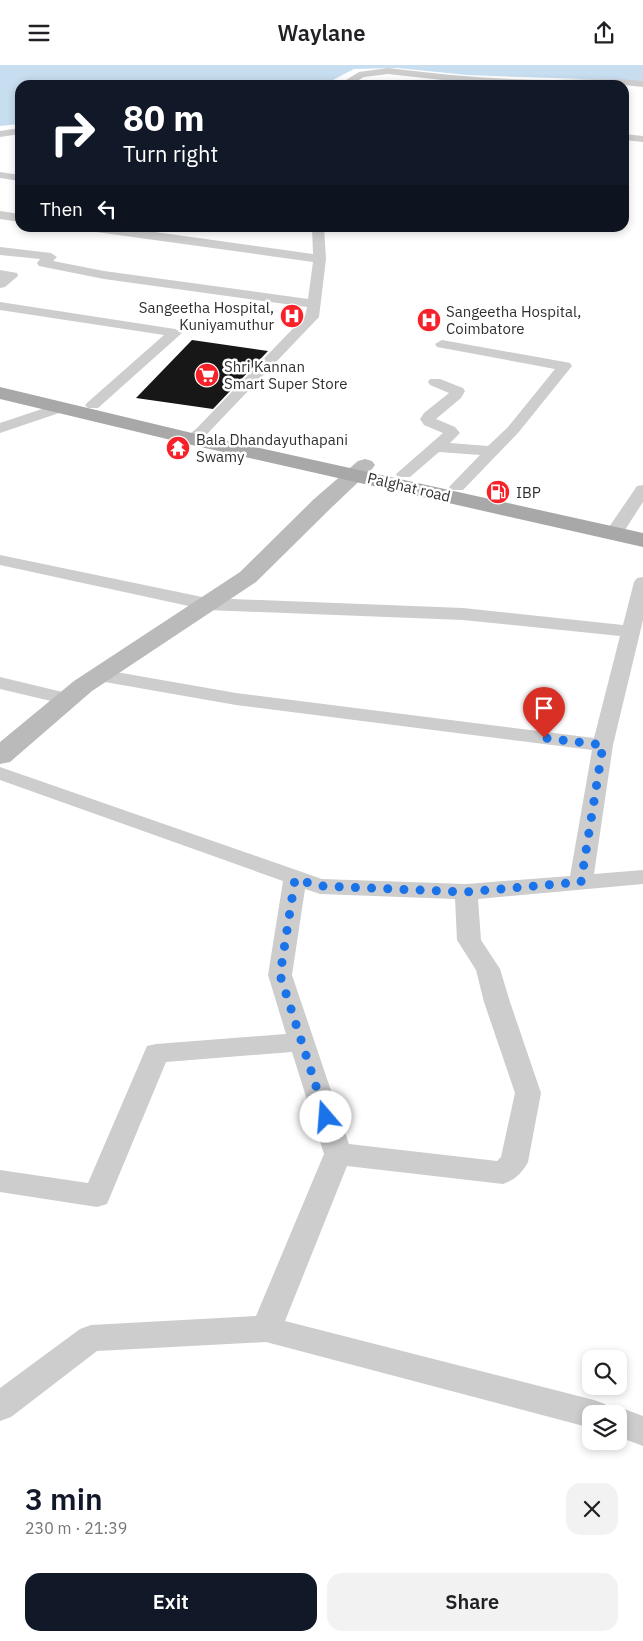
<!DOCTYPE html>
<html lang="en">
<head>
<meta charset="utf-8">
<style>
  body { margin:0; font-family:"IBM Plex Sans",sans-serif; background:#f2f2f2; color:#202124; height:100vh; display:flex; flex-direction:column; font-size:19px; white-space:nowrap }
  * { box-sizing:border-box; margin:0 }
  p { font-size:16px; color:#757577 }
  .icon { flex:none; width:28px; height:28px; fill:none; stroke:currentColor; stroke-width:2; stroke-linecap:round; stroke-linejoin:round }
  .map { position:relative; height:1401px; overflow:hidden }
  .details { display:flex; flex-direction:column; background:#fff; flex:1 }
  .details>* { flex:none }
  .hud { position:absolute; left:15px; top:15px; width:614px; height:152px; border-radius:15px; box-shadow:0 2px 8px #0003; background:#111827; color:#fff; overflow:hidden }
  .buttons { position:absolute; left:582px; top:1285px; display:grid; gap:10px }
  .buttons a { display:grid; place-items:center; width:45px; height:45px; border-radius:10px; background:#fff; box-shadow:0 2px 8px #0003; font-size:25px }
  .pin { position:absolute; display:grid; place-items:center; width:42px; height:42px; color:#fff; margin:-51px -21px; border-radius:50% 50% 50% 0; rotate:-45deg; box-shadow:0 0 5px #0007 }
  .pin .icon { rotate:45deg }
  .me { position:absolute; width:55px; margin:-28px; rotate:342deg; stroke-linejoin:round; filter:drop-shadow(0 0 4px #0008) }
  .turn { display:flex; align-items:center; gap:18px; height:105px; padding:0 25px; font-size:22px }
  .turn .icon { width:65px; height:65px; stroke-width:2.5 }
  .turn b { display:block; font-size:35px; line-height:42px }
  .then { display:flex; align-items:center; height:48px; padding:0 25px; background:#0003; gap:10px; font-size:19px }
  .round { display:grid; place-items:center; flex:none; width:52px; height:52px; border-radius:15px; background:#f2f2f2 }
  .summary { display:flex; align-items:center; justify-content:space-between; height:85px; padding:0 25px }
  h1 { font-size:30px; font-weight:600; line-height:38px; color:#111827 }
  .action { display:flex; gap:10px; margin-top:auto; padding:10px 25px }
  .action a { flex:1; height:58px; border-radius:15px; background:#111827; color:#fff; font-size:20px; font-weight:600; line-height:58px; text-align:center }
  .action a+a { background:#f2f2f2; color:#202124 }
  header { display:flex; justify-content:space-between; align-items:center; height:65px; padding:0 25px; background:#fff; font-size:22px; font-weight:600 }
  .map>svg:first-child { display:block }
  .water { fill:#c7def0 }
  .building { fill:#171717 }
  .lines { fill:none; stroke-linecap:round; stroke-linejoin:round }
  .street { fill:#cdcdcd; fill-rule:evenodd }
  .secondary { fill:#bababa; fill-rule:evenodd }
  .primary { fill:#a8a8a8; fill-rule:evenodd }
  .route { stroke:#1a73e8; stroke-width:9; stroke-dasharray:0 16.2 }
  .labels { text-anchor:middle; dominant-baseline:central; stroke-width:5; stroke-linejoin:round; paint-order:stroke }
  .far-poi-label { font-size:15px; fill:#303030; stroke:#fff; text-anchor:start }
  .far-street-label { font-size:15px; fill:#303030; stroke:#fff }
</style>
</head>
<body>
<header><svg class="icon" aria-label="menu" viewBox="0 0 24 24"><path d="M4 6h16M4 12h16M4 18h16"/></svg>Waylane<svg class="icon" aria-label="share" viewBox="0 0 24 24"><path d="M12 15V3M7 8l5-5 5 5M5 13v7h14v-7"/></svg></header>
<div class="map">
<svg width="643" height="1401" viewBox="0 0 643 1401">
  <rect width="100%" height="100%" fill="#fff"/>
  <path class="water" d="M0 0H643V16L467 10 397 3 354 4 329 17 277 20H20V59L0 61Z"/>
  <path class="building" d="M192 275 268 286 213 344 136 333Z"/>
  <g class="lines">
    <g class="street">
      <path d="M388 3C444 10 499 15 555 15 585 15 613 13 643 16V22L614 19 529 20 465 18 444 20 451 16 388 9 364 12 350 20H338L359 7Z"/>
      <path d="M20 63V69L0 72V66Z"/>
      <path d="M624 69 643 71V77L624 75Z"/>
      <path d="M0 107 20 110V116L0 113Z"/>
      <path d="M0 146 20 149V157L0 154Z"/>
      <path d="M83 162H119L313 189 312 162H324L326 194 319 252 207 369 198 377H186L184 374 197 363 305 251 307 242 104 214 39 201 37 198 40 194 0 190V182L51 188 57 192 53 196 104 206 308 234 313 197 89 166Z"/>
      <path d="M0 205 17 208 18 211 5 222 0 223Z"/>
      <path d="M0 237 175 264 182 268 98 343H88L85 340 88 337 164 270 0 245Z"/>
      <path d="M442 275 565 297 570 298 572 301 518 368 463 425H451L449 422 480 390 439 387 410 412H398L396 409 443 368 424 360 420 354 424 348 449 328 430 320 428 317 430 314H440L463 323 465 326 461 333 436 354 455 362 460 368 450 378 488 381 508 362 555 304 437 282 435 279Z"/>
      <path d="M60 338 65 340 68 343 65 346 0 368V358Z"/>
      <path d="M643 420V437L623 468 620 472 614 473 608 472 605 468 637 421Z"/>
      <path d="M0 490 207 533 463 543 623 560 634 517 637 513 643 512V555L613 680 594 809 643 805V819L478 834 481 875 500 904 510 937 541 1028 528 1097C522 1108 515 1115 503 1119L347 1101 285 1256 594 1335 605 1339 609 1346 619 1342 643 1351V1381L619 1372V1349H591V1363L266 1277 97 1286 11 1352 0 1356V1323L80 1264 91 1260 256 1251 324 1089 292 987 166 997 107 1139 97 1142 0 1127V1105L88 1118 147 981 156 979 286 969 268 910 283 816 0 715V702L322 814 466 819 570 811 592 685 236 640 99 616 92 614 89 610 92 606 99 604 236 628 594 673 620 571 463 555 207 545 0 500ZM305 824 320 829 455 834 457 875 476 905 484 937 515 1028 501 1092 497 1096 349 1079 292 910Z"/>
      <path d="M0 612 75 630 78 634 75 638 68 640 0 624Z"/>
    </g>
    <path class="secondary" d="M365 394 372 396 375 400 372 404 330 444 256 517 92 626 10 697 0 699V677L74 616 240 507 314 434 358 396Z"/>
    <path class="primary" d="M0 322 192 368 643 468V482L192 380 0 334Z"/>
  </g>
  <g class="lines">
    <path class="route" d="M326 1052 280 910 295 814 320 821 466 827 581 817 603 680 544 673"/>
  </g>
  <defs>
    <g id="hospital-disc" transform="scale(1.25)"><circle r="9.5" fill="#f72229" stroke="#fff"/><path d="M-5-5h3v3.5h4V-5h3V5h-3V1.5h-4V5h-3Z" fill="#fff"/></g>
    <g id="supermarket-disc" transform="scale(1.25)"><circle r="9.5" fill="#f72229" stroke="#fff"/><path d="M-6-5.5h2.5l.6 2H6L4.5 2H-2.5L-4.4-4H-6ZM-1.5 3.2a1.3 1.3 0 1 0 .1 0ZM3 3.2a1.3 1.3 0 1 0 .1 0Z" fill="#fff"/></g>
    <g id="temple-disc" transform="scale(1.25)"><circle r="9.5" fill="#f72229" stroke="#fff"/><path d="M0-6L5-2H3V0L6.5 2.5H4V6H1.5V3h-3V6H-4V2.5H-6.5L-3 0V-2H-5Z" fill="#fff"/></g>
    <g id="fuel-disc" transform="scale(1.25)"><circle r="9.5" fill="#f72229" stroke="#fff"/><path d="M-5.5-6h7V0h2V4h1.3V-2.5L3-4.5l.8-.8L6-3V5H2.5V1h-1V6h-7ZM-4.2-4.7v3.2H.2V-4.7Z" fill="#fff"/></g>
  </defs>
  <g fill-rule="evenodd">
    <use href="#hospital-disc" x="292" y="251"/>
    <use href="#hospital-disc" x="429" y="255"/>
    <use href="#supermarket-disc" x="207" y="310"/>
    <use href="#temple-disc" x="178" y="383"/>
    <use href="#fuel-disc" x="498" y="427"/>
  </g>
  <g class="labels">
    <g class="far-poi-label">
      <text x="274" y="242" text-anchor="end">Sangeetha Hospital,<tspan x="274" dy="17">Kuniyamuthur</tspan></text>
      <text x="446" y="246">Sangeetha Hospital,<tspan x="446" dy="17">Coimbatore</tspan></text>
      <text x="224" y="301">Shri Kannan<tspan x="224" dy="17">Smart Super Store</tspan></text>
      <text x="196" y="374">Bala Dhandayuthapani<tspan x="196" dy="17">Swamy</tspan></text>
      <text x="516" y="427">IBP</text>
    </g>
    <g class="far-street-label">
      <text transform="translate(409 422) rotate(13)">Palghat road</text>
    </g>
  </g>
</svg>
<div class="buttons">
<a><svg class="icon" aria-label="search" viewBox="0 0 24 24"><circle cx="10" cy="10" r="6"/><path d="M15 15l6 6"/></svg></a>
<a><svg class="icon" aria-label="layers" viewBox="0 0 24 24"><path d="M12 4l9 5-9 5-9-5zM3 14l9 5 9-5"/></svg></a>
</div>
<div class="pin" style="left:544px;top:673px;background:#d93025"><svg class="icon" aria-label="arrive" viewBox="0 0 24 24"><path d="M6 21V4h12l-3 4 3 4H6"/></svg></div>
<svg class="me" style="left:326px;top:1052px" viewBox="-20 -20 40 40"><circle r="19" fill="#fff"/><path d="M0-13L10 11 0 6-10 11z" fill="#1a73e8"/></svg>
<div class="hud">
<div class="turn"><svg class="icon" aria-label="right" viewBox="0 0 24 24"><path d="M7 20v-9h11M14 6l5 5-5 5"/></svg><div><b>80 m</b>Turn right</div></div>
<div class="then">Then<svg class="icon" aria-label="left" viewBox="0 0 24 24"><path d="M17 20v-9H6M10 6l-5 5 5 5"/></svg></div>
</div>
</div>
<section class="details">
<div class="summary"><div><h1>3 min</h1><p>230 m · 21:39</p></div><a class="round"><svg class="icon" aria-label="close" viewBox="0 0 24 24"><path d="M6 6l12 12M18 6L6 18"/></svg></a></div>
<div class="action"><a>Exit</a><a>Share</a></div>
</section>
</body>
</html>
